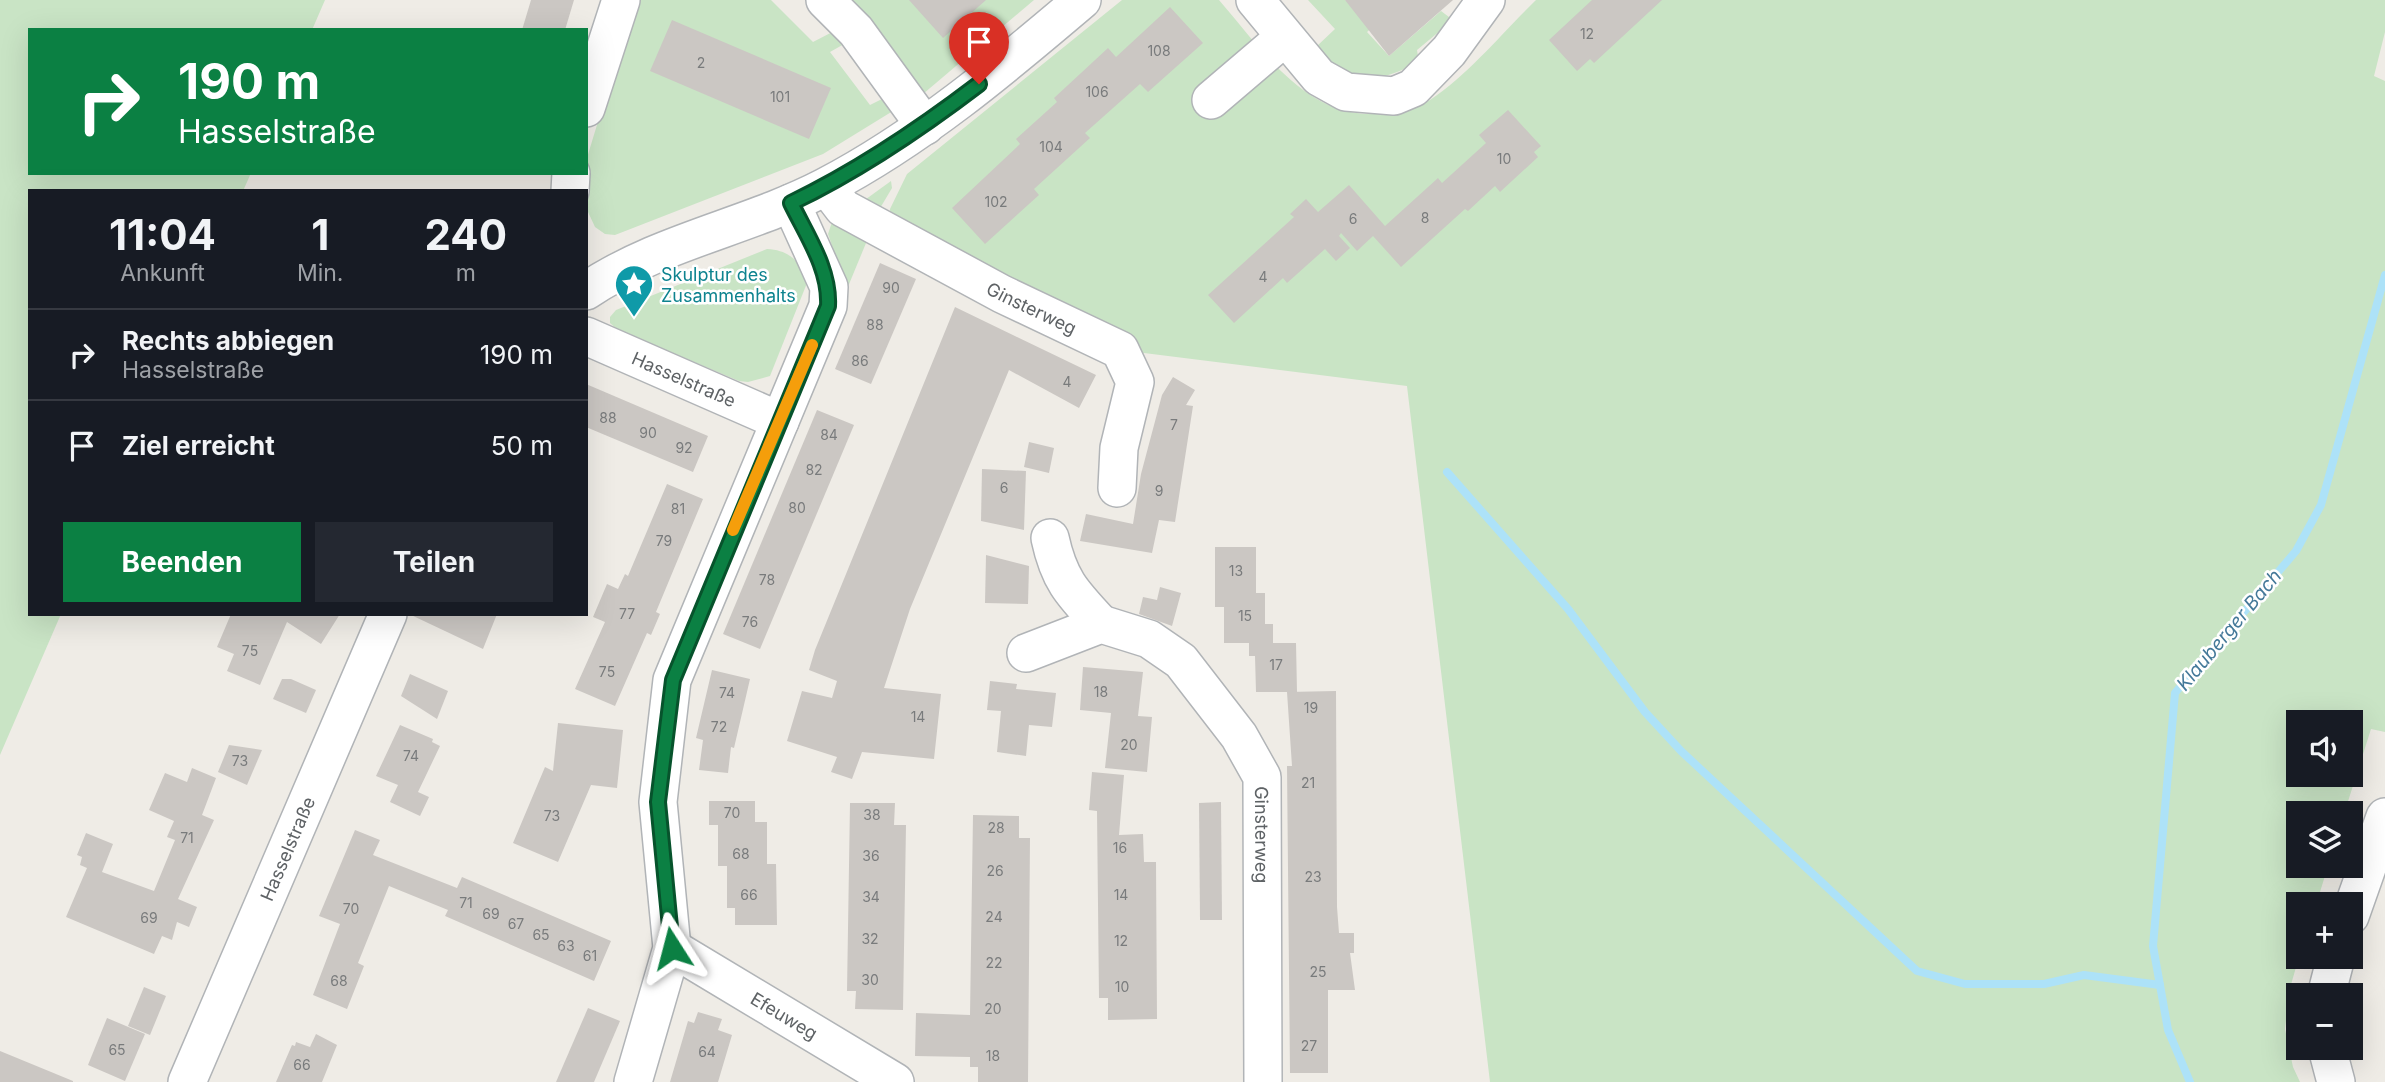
<!DOCTYPE html>
<html lang="de">
<head>
<meta charset="utf-8">
<style>
  body { margin:0; font-family:Inter,sans-serif; background:#242831; color:#f1f3f6; height:100vh; display:flex; flex-direction:column; font-size:26px; white-space:nowrap }
  * { box-sizing:border-box; margin:0 }
  p { font-size:23px; color:#9ea1a6 }
  .icon { flex:none; width:38px; height:38px; fill:none; stroke:currentColor; stroke-width:2; stroke-linecap:round; stroke-linejoin:round }
  .map { position:relative; flex:1; overflow:hidden }
  .sheet { position:absolute; left:28px; top:189px; width:560px; height:427px; display:flex; flex-direction:column; background:#171b24; border-radius:0px; box-shadow:0 7px 28px #0002 }
  .sheet>* { flex:none }
  .hud { position:absolute; left:28px; top:28px; width:560px; height:147px; border-radius:0px; box-shadow:0 7px 28px #0002; background:#0b8043; color:#fff; overflow:hidden }
  .controls { position:absolute; left:2286px; top:710px; display:grid; gap:14px }
  .controls a { display:grid; place-items:center; width:77px; height:77px; border-radius:0px; background:#171b24; box-shadow:0 7px 28px #0002; font-size:35px }
  .pin { position:absolute; display:grid; place-items:center; width:60px; height:60px; color:#fff; margin:-72px -30px; border-radius:50% 50% 50% 0; rotate:-45deg; box-shadow:0 0 7px #0007 }
  .pin .icon { rotate:45deg }
  .me { position:absolute; width:77px; margin:-38px; rotate:351deg; stroke-linejoin:round; filter:drop-shadow(0 0 5px #0008) }
  .turn { display:flex; align-items:center; gap:24px; height:147px; padding:0 35px; font-size:32px }
  .turn .icon { width:91px; height:91px; stroke-width:2.5 }
  .turn b { display:block; font-size:49px; line-height:60px }
  .eta { display:flex; justify-content:space-evenly; align-items:center; height:119px; text-align:center }
  .eta b { font-size:42px; font-weight:700; line-height:49px }
  .action { display:flex; gap:14px; margin-top:auto; padding:14px 35px }
  .action a { flex:1; height:80px; border-radius:0px; background:#0b8043; color:#fff; font-size:28px; font-weight:700; line-height:80px; text-align:center }
  .action a+a { background:#242831; color:#f1f3f6 }
  ul { padding:0; list-style:none }
  li { display:flex; align-items:center; gap:21px; height:91px; padding:0 35px; border-top:2px solid #363941 }
  li div { flex:1 }
  li b { display:block; font-size:26px }
  li em { font-style:normal }
  .map>svg:first-child { display:block }
  .green { fill:#c9e4c5; fill-rule:evenodd }
  .lines { fill:none; stroke-linecap:round; stroke-linejoin:round }
  .stream { stroke:#ade2f8; stroke-width:8 }
  .building { fill:#cbc7c3 }
  .minor-casing { stroke:#b1b4b7; stroke-width:40 }
  .minor { stroke:#fff; stroke-width:37 }
  .route-casing { stroke:#07532c; stroke-width:18 }
  .route { stroke:#0b8043; stroke-width:12 }
  .slow { stroke:#f59e0b; stroke-width:12 }
  .labels { text-anchor:middle; dominant-baseline:central; stroke-width:5; stroke-linejoin:round; paint-order:stroke }
  .number-label { font-size:14px; fill:#797b7c }
  .culture-label { font-size:18px; fill:#0d838f; stroke:#fff; text-anchor:start }
  .street-label { font-size:18px; fill:#5e6265; stroke:#fff }
  .water-label { font-size:19px; font-style:italic; fill:#447999; stroke:#fff }
</style>
</head>
<body>
<div class="map">
<svg width="2385" height="1082" viewBox="0 0 2385 1082">
  <rect width="100%" height="100%" fill="#efece6"/>
  <g class="green">
    <path d="M0 0H325L312 30H30V173H251L243 191H30V614H61L0 755Z"/>
    <path d="M635 0H771L813 42 842 27 853 39 830 52 870 105 892 94 901 106 823 154 615 235 605 234 595 227 588 212 586 161Z"/>
    <path d="M844 0H1034L923 94Z"/>
    <path d="M1122 0H1219C1265 53 1314 130 1394 111 1406 108 1420 106 1430 100 1469 74 1502 33 1536 0H2385V32L2374 76 2385 81V732L2371 729 2344 814H2298V866H2328L2316 905H2298L2299 957 2290 988 2285 1029 2293 1067 2300 1082H1490L1407 386 1120 350 891 232 890 209 907 174ZM2298 723H2350V775H2298Z"/>
    <path d="M1308 0H1345L1381 19 1367 32 1389 56 1441 11 1453 20 1417 50 1419 62C1373 85 1352 87 1316 47L1335 29Z"/>
    <path d="M891 181 892 188 876 215 862 202Z"/>
    <path d="M835 213 871 231 847 289 828 234Z"/>
    <path d="M767 249C789 250 798 261 809 278L770 376 748 382 739 381 618 330 610 323V317L616 310Z"/>
  </g>
  <g class="lines">
    <g class="stream">
      <path d="M1447 472 1568 609 1645 712 1681 751 1917 971 1965 984H2044L2084 975 2160 985"/>
      <path d="M2190 1082 2168 1030 2153 946 2175 693 2296 551 2321 505 2385 275"/>
    </g>
  </g>
  <g class="building">
    <path d="M531 0H574L565 30H522Z"/>
    <path d="M909 0H986L943 38Z"/>
    <path d="M1345 0H1453L1389 56Z"/>
    <path d="M1592 0H1662L1594 63 1590 59 1577 71 1549 40Z"/>
    <path d="M1170 7 1203 43 1148 92 1140 84 1085 133 1090 138 1034 189 1039 195 985 244 952 208 1020 144 1016 139 1057 102 1054 98 1108 48 1116 57Z"/>
    <path d="M672 20 831 88 809 139 650 71Z"/>
    <path d="M1508 110 1541 146 1534 152 1538 157 1500 192 1495 186 1468 211 1465 209 1401 267 1373 236 1357 251 1341 233 1339 236 1350 248 1336 261 1325 249 1287 283 1283 278 1234 323 1208 295 1294 217 1290 214 1306 199 1318 212 1349 185 1385 226 1438 178 1442 183 1486 143 1479 135Z"/>
    <path d="M880 263 916 279 871 384 835 369Z"/>
    <path d="M955 307 1096 375 1079 408 1009 370 910 609 884 688 941 694 934 759 862 752 852 779 831 772 837 757 787 741 802 691 832 698 837 681 809 670 815 650Z"/>
    <path d="M1173 377 1195 390 1186 405 1193 406 1175 522 1159 520 1152 553 1080 541 1086 514 1133 524 1141 474 1162 395Z"/>
    <path d="M586 384 708 436 693 472 586 427Z"/>
    <path d="M817 410 854 425 760 649 723 634Z"/>
    <path d="M1029 442 1054 448 1049 473 1024 467Z"/>
    <path d="M982 469 1026 471 1024 530 981 521Z"/>
    <path d="M667 484 703 499 656 612 660 614 651 635 647 633 615 706 575 689 605 622 593 617 607 584 618 589 625 574 628 576Z"/>
    <path d="M1215 547H1256V593H1265V624H1273V643H1296L1297 692H1256L1255 656H1249V643H1224V607H1215Z"/>
    <path d="M986 555 1029 566 1028 604 985 603Z"/>
    <path d="M1160 587 1181 593 1172 626 1139 614 1143 597 1157 600Z"/>
    <path d="M231 614H340L321 644 287 622 260 685 227 671 234 654 217 647Z"/>
    <path d="M409 614H497L483 649Z"/>
    <path d="M1083 667 1143 672 1138 716 1152 717 1147 772 1105 768 1111 713 1080 710Z"/>
    <path d="M712 670 750 679 734 748 731 747 728 773 699 770 703 740 696 738Z"/>
    <path d="M410 674 448 691 437 719 401 696Z"/>
    <path d="M282 679H291L316 690 306 713 273 699Z"/>
    <path d="M990 681 1017 684 1016 689 1056 693 1052 727 1029 725 1026 756 997 752 1001 711 987 710Z"/>
    <path d="M1336 691 1337 907 1339 933H1354V953H1350L1355 990H1328V1073H1290L1287 766H1292L1287 692Z"/>
    <path d="M558 723 623 730 617 788 591 785 558 862 513 843 545 767 553 771Z"/>
    <path d="M400 725 433 739 432 742 440 746 418 792 429 797 420 816 390 802 398 785 376 776Z"/>
    <path d="M229 745 262 750 247 785 218 772Z"/>
    <path d="M192 768 216 778 202 815 214 820 178 899 197 907 189 927 177 922 172 940 162 936 154 954 66 917 87 868 80 865 82 857 77 855 86 833 113 844 102 872 154 891 175 840 167 837 174 821 149 810 165 773 187 782Z"/>
    <path d="M1092 772 1124 775 1119 835 1143 834 1144 862H1156L1157 1019 1108 1020V998H1099L1097 811 1089 810Z"/>
    <path d="M709 801H755V822H767V864H776L777 925H735V908H727V866H718V825H709Z"/>
    <path d="M1221 802 1222 920H1200L1199 803Z"/>
    <path d="M850 803H895L894 825H906L903 1010 855 1009 856 991H847Z"/>
    <path d="M973 815 1019 816V838H1030L1028 1082H978V1067H970V1057L915 1056 916 1013 970 1015Z"/>
    <path d="M355 830 380 840 373 855 457 888 462 877 611 941 594 981 445 916 448 910 389 886 358 963 364 966 347 1009 313 995 340 924 319 916Z"/>
    <path d="M144 987 166 996 150 1035 128 1026Z"/>
    <path d="M588 1008 620 1021 594 1082H556Z"/>
    <path d="M698 1012 722 1019 718 1030 732 1035 718 1082H670L688 1021 694 1023Z"/>
    <path d="M107 1018 145 1034 125 1081 88 1065Z"/>
    <path d="M316 1034 337 1045 322 1082H276L292 1045 295 1046 296 1042 310 1047Z"/>
    <path d="M0 1051 73 1081V1082H0Z"/>
  </g>
  <g class="lines">
    <g class="minor-casing">
      <g id="minor">
        <path d="M825 0 856 31 925 126"/>
        <path d="M1255 0 1319 77 1346 92 1394 96 1413 88 1449 51 1486 0"/>
        <path d="M1211 100 1285 37"/>
        <path d="M586 108 621 0"/>
        <path id="s1" d="M827 187 843 208 1002 294 1120 350 1135 382 1119 448 1117 488"/>
        <path d="M570 191 571 173"/>
        <path d="M586 291C658 242 748 227 825 187 919 138 1002 68 1082 0"/>
        <path id="s2" d="M586 336 780 421"/>
        <path d="M1050 538C1059 580 1072 593 1101 624"/>
        <path id="s3" d="M1026 653 1101 624 1149 639 1181 661 1239 736 1262 777 1263 1082"/>
        <path d="M2350 916 2385 817"/>
        <path id="s4" d="M672 948 895 1082"/>
        <path d="M2326 996 2336 957"/>
        <path d="M2327 1048 2336 1082"/>
        <path id="s5" d="M187 1082 388 614"/>
        <path d="M633 1082 672 948 658 802 672 680 828 306 829 287 791 203"/>
      </g>
    </g>
    <use href="#minor" class="minor"/>
  </g>
  <g class="lines">
    <g class="route-casing">
      <path id="route" d="M672 948 658 802 673 680 828 306C830 269 807 236 791 203 858 171 920 129 979 84"/>
    </g>
    <use href="#route" class="route"/>
    <path class="slow" d="M733 530 812 345"/>
  </g>
  <defs>
    <g id="sight-pin" transform="scale(2.0125)"><path d="M0 17L-7.5 6A9.5 9.5 0 1 1 7.5 6Z" fill="#0f9aa8" stroke="#fff"/><path d="M0-6L1.8-2.2L6-1.7L2.9 1.2L3.7 5.4L0 3.3L-3.7 5.4L-2.9 1.2L-6-1.7L-1.8-2.2Z" fill="#fff"/></g>
  </defs>
  <g fill-rule="evenodd">
    <use href="#sight-pin" x="634" y="284"/>
  </g>
  <g class="labels">
    <g class="number-label">
      <text x="1587" y="33">12</text>
      <text x="1159" y="50">108</text>
      <text x="701" y="62">2</text>
      <text x="1097" y="91">106</text>
      <text x="780" y="96">101</text>
      <text x="1051" y="146">104</text>
      <text x="1504" y="158">10</text>
      <text x="996" y="201">102</text>
      <text x="1425" y="217">8</text>
      <text x="1353" y="218">6</text>
      <text x="1263" y="276">4</text>
      <text x="891" y="287">90</text>
      <text x="875" y="324">88</text>
      <text x="860" y="360">86</text>
      <text x="1067" y="381">4</text>
      <text x="608" y="417">88</text>
      <text x="1174" y="424">7</text>
      <text x="648" y="432">90</text>
      <text x="829" y="434">84</text>
      <text x="684" y="447">92</text>
      <text x="814" y="469">82</text>
      <text x="1004" y="487">6</text>
      <text x="1159" y="490">9</text>
      <text x="797" y="507">80</text>
      <text x="678" y="508">81</text>
      <text x="664" y="540">79</text>
      <text x="1236" y="570">13</text>
      <text x="767" y="579">78</text>
      <text x="627" y="613">77</text>
      <text x="1245" y="615">15</text>
      <text x="750" y="621">76</text>
      <text x="250" y="650">75</text>
      <text x="1276" y="664">17</text>
      <text x="607" y="671">75</text>
      <text x="1101" y="691">18</text>
      <text x="727" y="692">74</text>
      <text x="1311" y="707">19</text>
      <text x="918" y="716">14</text>
      <text x="719" y="726">72</text>
      <text x="1129" y="744">20</text>
      <text x="411" y="755">74</text>
      <text x="240" y="760">73</text>
      <text x="1308" y="782">21</text>
      <text x="732" y="812">70</text>
      <text x="872" y="814">38</text>
      <text x="552" y="815">73</text>
      <text x="996" y="827">28</text>
      <text x="187" y="837">71</text>
      <text x="1120" y="847">16</text>
      <text x="741" y="853">68</text>
      <text x="871" y="855">36</text>
      <text x="995" y="870">26</text>
      <text x="1313" y="876">23</text>
      <text x="749" y="894">66</text>
      <text x="1121" y="894">14</text>
      <text x="871" y="896">34</text>
      <text x="466" y="902">71</text>
      <text x="351" y="908">70</text>
      <text x="491" y="913">69</text>
      <text x="994" y="916">24</text>
      <text x="149" y="917">69</text>
      <text x="516" y="923">67</text>
      <text x="541" y="934">65</text>
      <text x="870" y="938">32</text>
      <text x="1121" y="940">12</text>
      <text x="566" y="945">63</text>
      <text x="590" y="955">61</text>
      <text x="994" y="962">22</text>
      <text x="1318" y="971">25</text>
      <text x="870" y="979">30</text>
      <text x="339" y="980">68</text>
      <text x="1122" y="986">10</text>
      <text x="993" y="1008">20</text>
      <text x="1309" y="1045">27</text>
      <text x="117" y="1049">65</text>
      <text x="707" y="1051">64</text>
      <text x="993" y="1055">18</text>
      <text x="302" y="1064">66</text>
    </g>
    <g class="culture-label">
      <text x="661" y="274">Skulptur des<tspan x="661" dy="21">Zusammenhalts</tspan></text>
    </g>
    <g class="street-label">
      <text stroke="none"><textPath href="#s1" startOffset="240">Ginsterweg</textPath></text>
      <text stroke="none"><textPath href="#s2" startOffset="107">Hasselstraße</textPath></text>
      <text stroke="none"><textPath href="#s3" startOffset="369">Ginsterweg</textPath></text>
      <text stroke="none"><textPath href="#s5" startOffset="254">Hasselstraße</textPath></text>
      <text stroke="none"><textPath href="#s4" startOffset="131">Efeuweg</textPath></text>
    </g>
    <g class="water-label">
      <text transform="translate(2229 630) rotate(-50)">Klauberger Bach</text>
    </g>
  </g>
</svg>
<div class="controls">
<a><svg class="icon" aria-label="sound" viewBox="0 0 24 24"><path d="M4 9h4l5-4v14l-5-4H4zM17 9q2 3 0 6"/></svg></a>
<a><svg class="icon" aria-label="layers" viewBox="0 0 24 24"><path d="M12 4l9 5-9 5-9-5zM3 14l9 5 9-5"/></svg></a>
<a>+</a>
<a>−</a>
</div>
<div class="pin" style="left:979px;top:84px;background:#d93025"><svg class="icon" aria-label="arrive" viewBox="0 0 24 24"><path d="M6 21V4h12l-3 4 3 4H6"/></svg></div>
<svg class="me" style="left:672px;top:948px" viewBox="-20 -20 40 40"><path d="M0-17L14 15 0 8-14 15z" fill="#0b8043" stroke="#fff" stroke-width="4"/></svg>
<div class="hud">
<div class="turn"><svg class="icon" aria-label="right" viewBox="0 0 24 24"><path d="M7 20v-9h11M14 6l5 5-5 5"/></svg><div><b>190 m</b>Hasselstraße</div></div>
</div>
<section class="sheet">
<div class="eta">
<div><b>11:04</b><p>Ankunft</p></div>
<div><b>1</b><p>Min.</p></div>
<div><b>240</b><p>m</p></div>
</div>
<ul>
<li><svg class="icon" aria-label="right" viewBox="0 0 24 24"><path d="M7 20v-9h11M14 6l5 5-5 5"/></svg><div><b>Rechts abbiegen</b><p>Hasselstraße</p></div><em>190 m</em></li>
<li><svg class="icon" aria-label="arrive" viewBox="0 0 24 24"><path d="M6 21V4h12l-3 4 3 4H6"/></svg><div><b>Ziel erreicht</b></div><em>50 m</em></li>
</ul>
<div class="action"><a>Beenden</a><a>Teilen</a></div>
</section>
</div>
</body>
</html>
